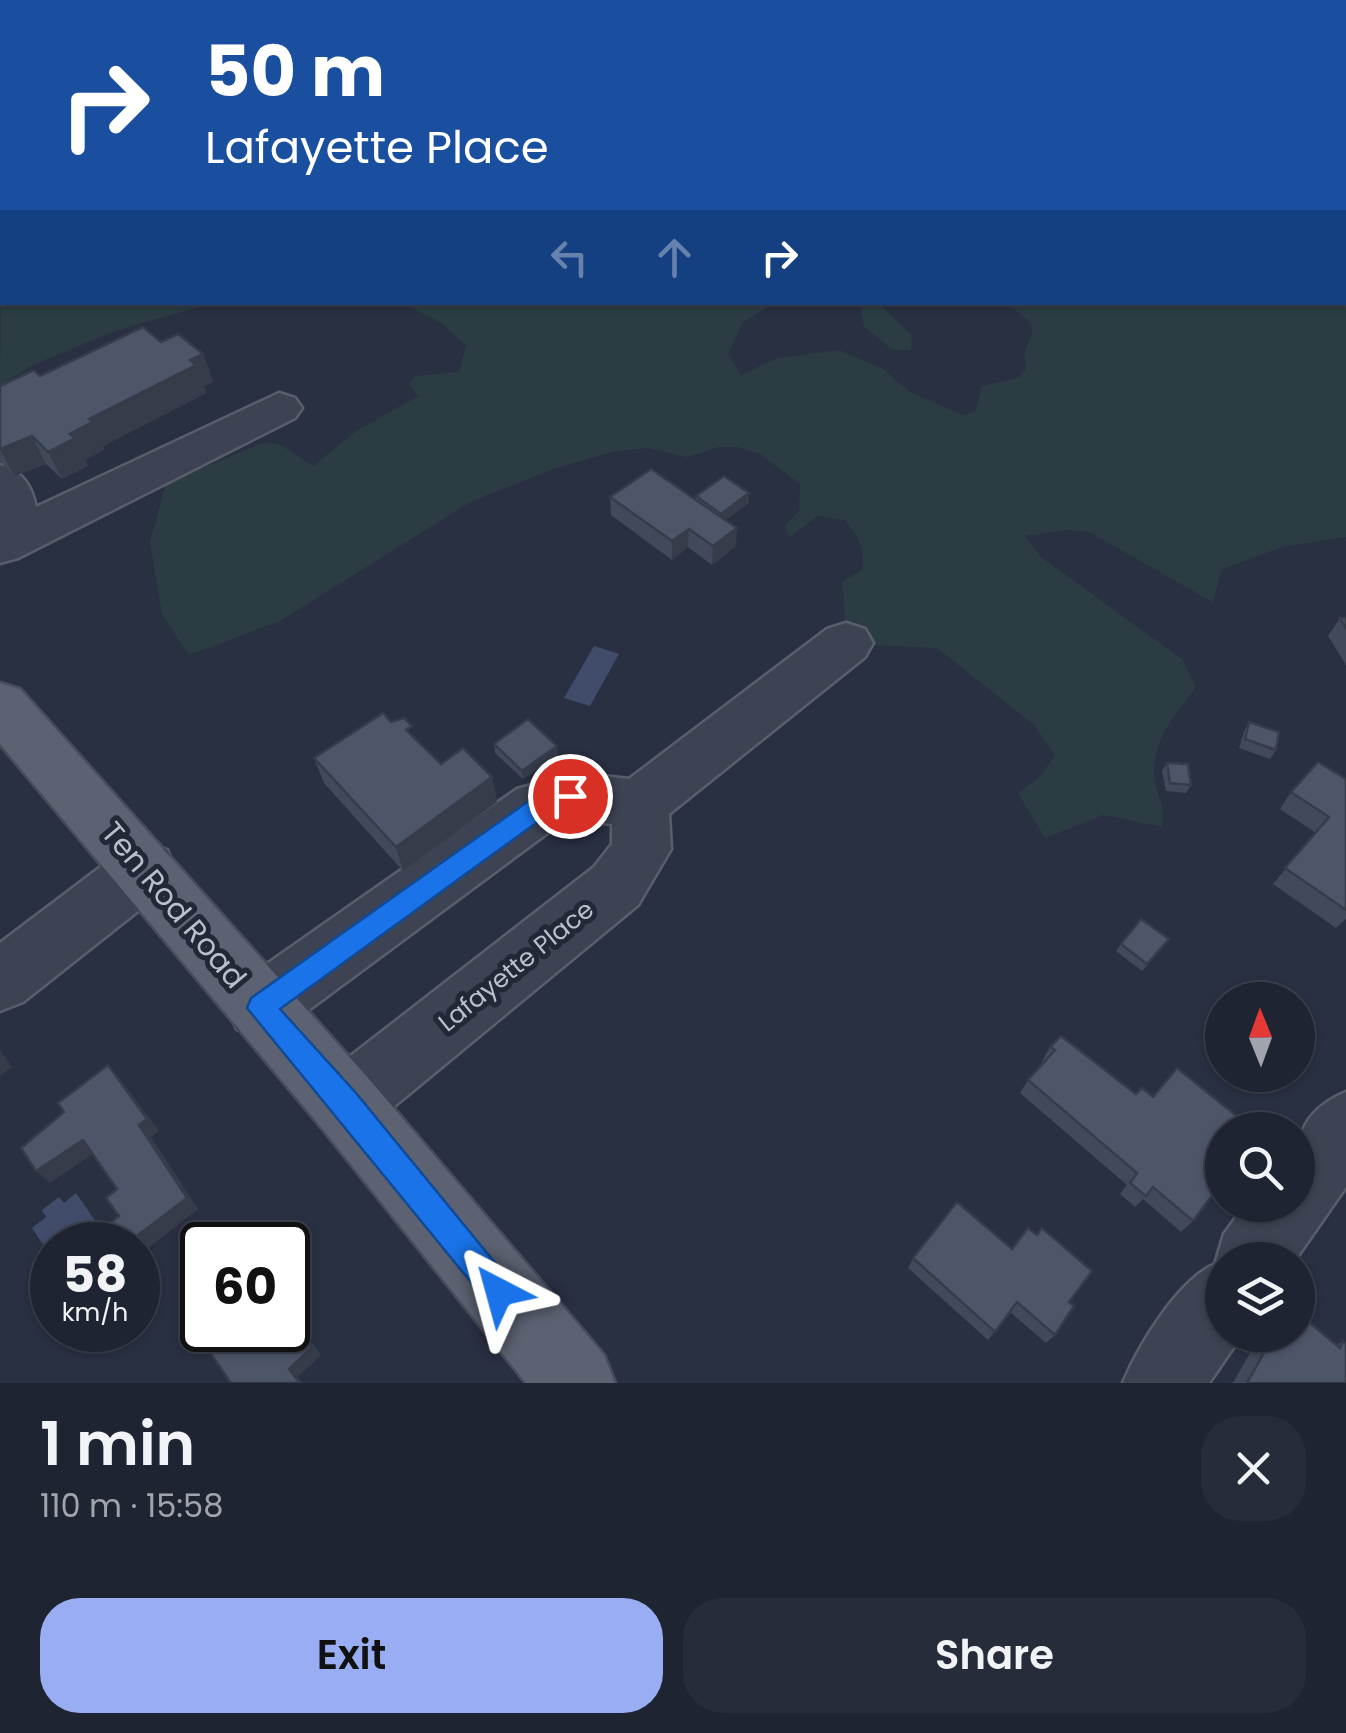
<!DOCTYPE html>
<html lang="en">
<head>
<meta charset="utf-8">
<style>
  body { margin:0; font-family:Poppins,sans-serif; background:#272c3a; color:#f1f3f6; height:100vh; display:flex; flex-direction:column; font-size:38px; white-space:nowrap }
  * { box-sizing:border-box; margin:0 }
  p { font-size:32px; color:#a1a4ac }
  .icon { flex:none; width:55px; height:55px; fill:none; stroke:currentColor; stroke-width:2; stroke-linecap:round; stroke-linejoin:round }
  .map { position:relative; height:1383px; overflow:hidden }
  .sheet { display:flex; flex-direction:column; background:#1f2432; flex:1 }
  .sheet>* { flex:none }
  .hud { position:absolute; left:0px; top:0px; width:1348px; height:305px; box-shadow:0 2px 8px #0004,0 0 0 2px #3c414d; background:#1a4fa0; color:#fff; overflow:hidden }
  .needle { width:65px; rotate:359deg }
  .tools { position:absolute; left:1205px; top:982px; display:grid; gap:20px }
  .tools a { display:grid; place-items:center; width:110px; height:110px; border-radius:50%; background:#1f2432; box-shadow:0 2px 8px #0004,0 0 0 2px #3c414d; font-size:50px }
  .speed { position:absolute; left:30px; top:1222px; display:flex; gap:20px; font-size:50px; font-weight:700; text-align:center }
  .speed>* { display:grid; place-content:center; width:130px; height:130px; border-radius:50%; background:#1f2432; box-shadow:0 2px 8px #0004,0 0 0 2px #3c414d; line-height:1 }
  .speed small { font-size:25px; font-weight:400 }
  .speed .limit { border:5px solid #111; border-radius:15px; background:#fff; color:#111 }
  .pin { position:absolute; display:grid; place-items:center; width:85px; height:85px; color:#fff; margin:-42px; border:5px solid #fff; border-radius:50%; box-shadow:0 2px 10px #0007 }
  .me { position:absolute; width:110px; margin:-55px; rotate:321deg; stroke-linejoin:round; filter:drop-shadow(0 0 8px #0008) }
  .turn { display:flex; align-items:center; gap:35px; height:210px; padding:0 40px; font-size:45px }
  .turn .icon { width:130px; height:130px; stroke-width:2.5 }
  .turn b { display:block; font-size:70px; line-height:85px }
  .lanes { display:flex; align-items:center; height:95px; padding:0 40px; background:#0003; justify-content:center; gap:50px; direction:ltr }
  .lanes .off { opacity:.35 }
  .round { display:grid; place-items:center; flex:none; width:105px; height:105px; border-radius:40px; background:#272c3a }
  .summary { display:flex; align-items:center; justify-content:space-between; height:170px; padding:0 40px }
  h1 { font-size:60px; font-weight:600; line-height:75px }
  .button { display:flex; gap:20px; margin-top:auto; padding:20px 40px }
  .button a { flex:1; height:115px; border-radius:40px; background:#99aef2; color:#111; font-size:40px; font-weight:600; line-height:115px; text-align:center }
  .button a+a { background:#272c3a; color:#f1f3f6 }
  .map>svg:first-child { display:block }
  .green { fill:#2b3d43 }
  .water { fill:#404c6a }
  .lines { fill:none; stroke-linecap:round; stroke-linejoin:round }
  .minor-casing { stroke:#595e6c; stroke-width:5 }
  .major-casing { stroke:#474c5b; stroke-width:5 }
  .minor { fill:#3d4352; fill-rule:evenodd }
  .major { fill:#5c6272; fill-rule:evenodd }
  .wall { fill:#42495a }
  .shaded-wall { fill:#363c4a }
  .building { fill:#4d5569; stroke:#363c4a; stroke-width:2.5 }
  .route { fill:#1a73e8; stroke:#114b97; stroke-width:2.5 }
  .labels { text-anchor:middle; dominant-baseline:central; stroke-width:10; stroke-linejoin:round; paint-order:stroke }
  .street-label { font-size:25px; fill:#bbbfcc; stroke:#222837 }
  .near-street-label { font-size:30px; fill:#bbbfcc; stroke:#222837 }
</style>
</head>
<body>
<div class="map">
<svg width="1346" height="1383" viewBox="0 0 1346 1383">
  <rect width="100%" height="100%" fill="#293042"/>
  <g class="green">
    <path d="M3 0H283L2 2V142L0 2Z"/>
    <path d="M1054 0H1346V537L1282 547 1222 569 1213 602 1089 532 1068 530 1025 536 1041 557 1183 660 1196 688C1177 712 1153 739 1154 773 1155 794 1166 802 1162 827L1103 815 1045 838 1018 793 1040 777 1055 755 1034 725 937 648 847 644 842 582 863 569C864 546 859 538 845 520L817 516 790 537 784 526 799 511 800 484 760 454 737 447H719L687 457 648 448 612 452 553 469 472 501 280 621 189 655 162 614 150 542 166 483 265 442 281 445 313 466 355 432 418 396 409 385 415 376 459 372 466 345 441 323 402 303H774L743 322 728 354 741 375 778 358 839 350 883 369 910 392 963 415 975 412 982 386 1018 378 1026 369C1017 333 1058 335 1004 303L1345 302V2H1052Z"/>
    <path d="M2 174V302L213 303 118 330 35 364 0 385Z"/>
    <path d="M879 304 912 336 911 350H893L864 327 861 310 866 305Z"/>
  </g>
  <g class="water">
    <path d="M594 646 619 654 590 706 564 698Z"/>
    <path d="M76 1193 112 1245H52V1258L32 1228 46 1217 42 1210 59 1197 64 1203Z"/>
  </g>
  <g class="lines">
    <g class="minor-casing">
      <g id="minor">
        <path d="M279 393 295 398 302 408 295 418 18 558 0 563V465C23 472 31 484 36 507Z"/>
        <path d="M846 623 865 629 873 643 865 657 669 814 671 849 638 905 369 1127 345 1137 321 1127 311 1103 321 1079 594 867 612 844V824L587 821 557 826 283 1029 260 1038 237 1029 227 1007 237 985 517 789 576 773 629 779 827 629Z"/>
        <path d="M145 842 167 850 175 869 167 888 23 1002 0 1011V943L123 850Z"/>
        <path d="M1346 1092V1187L1295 1260H1222V1335H1242L1209 1383H1123C1138 1346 1178 1280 1215 1264L1224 1234 1245 1205H1298C1298 1152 1289 1116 1346 1092Z"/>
      </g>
    </g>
    <g class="major-casing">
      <path id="major" d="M0 683 20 689 369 1079 604 1355 615 1383H526L321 1127 0 744Z"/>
    </g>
    <use href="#minor" class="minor"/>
    <use href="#major" class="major"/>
  </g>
  <g class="wall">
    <path d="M827 0H956L951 2H827Z"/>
    <path d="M161 342 203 354 213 382 204 386 206 393 103 446 104 450 85 460 88 466 62 479 46 464 14 476 0 461V386L40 376Z"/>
    <path d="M749 493V503L725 520 736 546 712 565 688 547 672 560 611 515 610 497 696 499V496Z"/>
    <path d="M1340 618H1346V665L1328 636Z"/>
    <path d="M391 722 415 739 441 764 492 777 497 802 403 871 324 783 314 758Z"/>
    <path d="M1249 722 1276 750 1270 759 1239 748 1244 731Z"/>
    <path d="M494 744 558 755 523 779 495 753Z"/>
    <path d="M1167 763 1191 785 1186 793 1166 791 1162 771Z"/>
    <path d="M1346 779V919L1336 928 1273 884 1316 833 1280 809 1291 792Z"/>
    <path d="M1121 944 1164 946 1142 971 1116 951Z"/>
    <path d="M1050 1047 1136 1094 1219 1152 1193 1221 1181 1232 1143 1199 1135 1207 1120 1194 1127 1185 1020 1093 1028 1080 1044 1062 1042 1061Z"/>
    <path d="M913 1258 1069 1302 1055 1335 1046 1343 1010 1312 988 1340 908 1268Z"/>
    <path d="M1260 1335H1298L1336 1345 1343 1341 1346 1383H1233Z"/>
  </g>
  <g class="shaded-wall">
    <path d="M905 0H956L951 2H899Z"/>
    <path d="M203 354 213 382 204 386 206 393 103 446 104 450 85 460 88 466 62 479 48 452 89 419Z"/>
    <path d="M32 436 46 464 14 476 0 449Z"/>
    <path d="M749 493V503L721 523V514Z"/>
    <path d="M737 528 736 546 712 565 713 546Z"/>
    <path d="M689 529 688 547 672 560V541Z"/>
    <path d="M557 746 558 755 523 779 522 771Z"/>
    <path d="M492 777 497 802 403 871 396 847Z"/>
    <path d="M0 1050 12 1067 0 1076Z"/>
    <path d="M108 1065 120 1079 159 1131 151 1137 198 1209 138 1256V1245H125L139 1125Z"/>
    <path d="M83 1140 96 1152 50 1183 36 1171Z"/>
    <path d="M288 1310 321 1355 298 1377 303 1383H300L289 1369Z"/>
  </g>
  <g class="building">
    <path d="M871 0H905L899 2H876Z"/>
    <path d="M143 327 161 342 178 334 203 354 190 360 196 365 89 419 92 422 70 434 75 438 48 452 32 436 0 449V386L34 370 40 376Z"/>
    <path d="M651 469 737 528 713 546 689 529 672 541 610 497Z"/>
    <path d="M724 476 749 493 721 514 696 496Z"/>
    <path d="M1340 618H1346V629Z"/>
    <path d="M383 713 391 722 404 718 412 726 406 730 441 764 463 748 492 777 396 847 314 758Z"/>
    <path d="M528 719 557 746 522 771 494 744Z"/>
    <path d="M1249 722 1279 732 1276 750 1245 739Z"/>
    <path d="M1318 762 1346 779V910L1285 868 1329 817 1291 792Z"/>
    <path d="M1167 763 1188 764 1191 785 1170 783Z"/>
    <path d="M1141 919 1169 939 1147 964 1121 944Z"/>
    <path d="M1061 1036 1136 1094 1142 1088 1153 1097 1177 1068 1243 1121 1236 1130H1222V1148L1219 1152 1222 1154V1182L1193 1221 1153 1187 1146 1196 1130 1183 1137 1173 1028 1080 1055 1050 1050 1047Z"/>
    <path d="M108 1065 147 1119 139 1125 187 1198 125 1245H121L107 1225 119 1216 106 1198 117 1189 83 1140 36 1171 21 1148 64 1112 58 1103Z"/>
    <path d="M957 1202 1012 1249 1028 1228 1037 1235 1042 1228 1092 1271 1069 1302 1074 1306 1055 1335 1017 1302 995 1332 913 1258Z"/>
    <path d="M202 1301V1330H288V1313L312 1347 289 1369 300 1383H231L185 1316Z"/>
    <path d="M1298 1313 1340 1348 1343 1341 1346 1344V1383H1247L1274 1335H1298Z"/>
  </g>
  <path class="route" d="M570 786 579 789 582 796 579 803 547 815 280 1009 356 1093 510 1281 515 1292 510 1303 499 1308 488 1303 247 1008 251 998 530 800Z"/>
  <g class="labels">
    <g class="street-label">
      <text transform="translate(516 966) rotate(-39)">Lafayette Place</text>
    </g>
    <g class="near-street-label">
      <text transform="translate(174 905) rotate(50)">Ten Rod Road</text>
    </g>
  </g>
</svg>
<div class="tools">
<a><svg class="needle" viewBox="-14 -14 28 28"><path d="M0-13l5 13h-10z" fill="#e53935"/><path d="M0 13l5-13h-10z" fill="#a1a4ac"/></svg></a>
<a><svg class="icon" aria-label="search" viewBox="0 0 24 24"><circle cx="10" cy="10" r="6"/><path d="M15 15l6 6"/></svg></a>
<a><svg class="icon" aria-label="layers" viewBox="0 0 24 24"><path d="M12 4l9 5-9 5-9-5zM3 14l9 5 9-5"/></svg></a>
</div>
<div class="speed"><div>58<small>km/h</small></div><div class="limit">60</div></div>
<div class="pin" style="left:570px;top:796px;background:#d93025"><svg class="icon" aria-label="arrive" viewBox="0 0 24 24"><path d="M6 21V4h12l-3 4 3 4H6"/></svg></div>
<svg class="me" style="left:499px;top:1292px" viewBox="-20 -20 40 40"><path d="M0-17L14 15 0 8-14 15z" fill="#1a73e8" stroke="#fff" stroke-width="4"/></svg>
<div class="hud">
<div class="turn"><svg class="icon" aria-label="right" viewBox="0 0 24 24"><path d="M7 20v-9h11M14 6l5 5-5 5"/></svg><div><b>50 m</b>Lafayette Place</div></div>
<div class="lanes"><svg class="icon off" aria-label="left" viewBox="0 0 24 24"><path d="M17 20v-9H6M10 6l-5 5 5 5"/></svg><svg class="icon off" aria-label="ahead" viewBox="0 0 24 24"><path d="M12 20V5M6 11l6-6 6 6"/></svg><svg class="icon" aria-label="right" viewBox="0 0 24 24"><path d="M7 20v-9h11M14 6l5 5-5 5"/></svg></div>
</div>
</div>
<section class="sheet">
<div class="summary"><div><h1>1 min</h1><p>110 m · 15:58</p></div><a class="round"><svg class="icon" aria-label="close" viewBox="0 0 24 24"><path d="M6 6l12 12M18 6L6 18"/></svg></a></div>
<div class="button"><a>Exit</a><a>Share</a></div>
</section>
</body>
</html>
